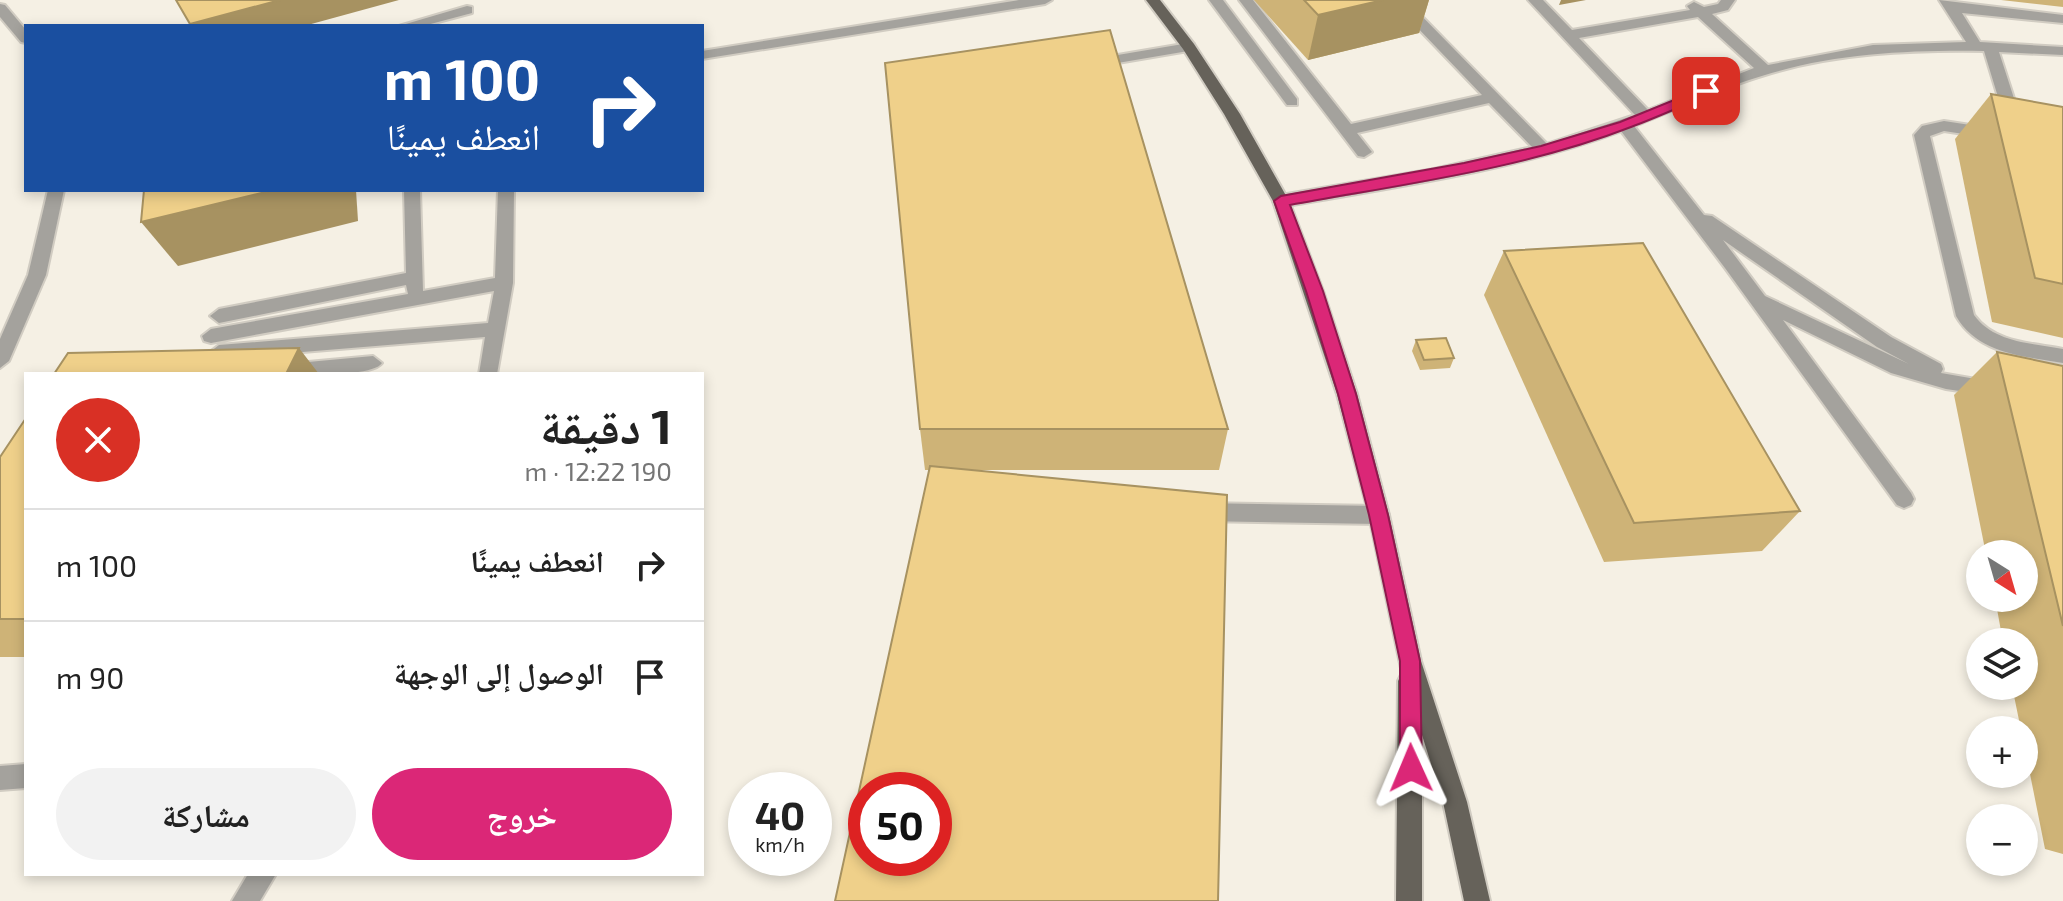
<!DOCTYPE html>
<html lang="ar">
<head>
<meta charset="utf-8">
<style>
  body { margin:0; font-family:"Exo 2","Noto Naskh Arabic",sans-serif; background:#f2f2f2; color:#222; direction:rtl; height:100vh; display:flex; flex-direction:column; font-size:30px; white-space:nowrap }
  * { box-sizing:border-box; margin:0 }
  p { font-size:26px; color:#767676 }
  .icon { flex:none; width:44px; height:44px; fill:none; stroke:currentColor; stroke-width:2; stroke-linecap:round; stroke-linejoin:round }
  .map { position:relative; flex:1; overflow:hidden; direction:ltr }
  .drawer { position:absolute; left:24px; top:372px; width:680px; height:504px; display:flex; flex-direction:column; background:#fff; border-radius:0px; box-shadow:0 4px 12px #0003; direction:rtl }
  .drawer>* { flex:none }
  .top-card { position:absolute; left:24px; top:24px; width:680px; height:168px; border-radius:0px; box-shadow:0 4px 12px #0003; direction:rtl; background:#1a4fa0; color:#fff; overflow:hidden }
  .needle { width:52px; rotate:143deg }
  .controls { position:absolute; left:1966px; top:540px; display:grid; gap:16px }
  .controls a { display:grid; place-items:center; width:72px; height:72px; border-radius:50%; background:#fff; box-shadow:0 4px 12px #0003; font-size:40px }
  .speed { position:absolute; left:728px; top:772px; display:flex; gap:16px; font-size:40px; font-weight:700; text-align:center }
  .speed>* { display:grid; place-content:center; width:104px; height:104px; border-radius:50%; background:#fff; box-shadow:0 4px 12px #0003; line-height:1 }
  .speed small { font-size:20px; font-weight:400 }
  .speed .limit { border:12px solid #d22; background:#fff; color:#111 }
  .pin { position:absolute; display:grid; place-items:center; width:68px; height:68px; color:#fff; margin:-34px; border-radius:16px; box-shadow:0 4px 12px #0006 }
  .me { position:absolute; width:88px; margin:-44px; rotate:359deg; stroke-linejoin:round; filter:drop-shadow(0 0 6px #0008) }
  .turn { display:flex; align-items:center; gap:28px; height:168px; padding:0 32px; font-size:36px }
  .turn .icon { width:104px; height:104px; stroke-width:2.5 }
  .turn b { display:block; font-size:56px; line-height:68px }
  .round { display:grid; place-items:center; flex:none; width:84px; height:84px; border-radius:42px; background:#f2f2f2 }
  .overview { display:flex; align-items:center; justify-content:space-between; height:136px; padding:0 32px }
  h1 { font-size:48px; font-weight:700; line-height:60px }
  .primary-button { display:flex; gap:16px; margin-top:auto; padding:16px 32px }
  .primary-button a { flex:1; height:92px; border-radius:48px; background:#db2777; color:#fff; font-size:32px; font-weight:700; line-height:92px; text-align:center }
  .primary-button a+a { background:#f2f2f2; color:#222 }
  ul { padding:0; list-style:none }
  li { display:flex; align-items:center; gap:24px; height:112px; padding:0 32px; border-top:2px solid #e0e0e0 }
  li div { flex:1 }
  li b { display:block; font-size:30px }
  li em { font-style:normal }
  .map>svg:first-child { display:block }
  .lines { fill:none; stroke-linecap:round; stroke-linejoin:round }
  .minor-casing { stroke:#d1ccc2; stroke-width:4 }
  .major-casing { stroke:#d1ccc2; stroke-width:4 }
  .minor { fill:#a4a29d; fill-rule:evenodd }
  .major { fill:#66625a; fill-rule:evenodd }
  .wall { fill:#ceb377 }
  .shaded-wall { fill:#a79261 }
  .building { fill:#efd08a; stroke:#a79261; stroke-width:2; fill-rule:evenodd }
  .route { fill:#db2777; stroke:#8e194d; stroke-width:2 }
</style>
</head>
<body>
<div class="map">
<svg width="2063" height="901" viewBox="0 0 2063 901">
  <rect width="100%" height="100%" fill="#f5f0e4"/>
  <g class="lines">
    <g class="minor-casing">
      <g id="minor">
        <path d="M1019 0H1052L1045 4 702 59V51Z"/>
        <path d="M1209 0H1223L1297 99V105H1287Z"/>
        <path d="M1239 0H1253L1351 124 1482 95 1391 0H1406L1547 144 1635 115 1528 0H1543L1572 30 1690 10 1687 6 1694 2 1704 7 1718 4 1721 0H1735L1728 10 1712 14 1768 65 1873 45 1966 42 1939 0 2063 15V23L1962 13 1980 42 2063 47V55L1999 52 2021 120 2019 123H2007L2005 120 1984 51C1911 50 1836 53 1765 75 1720 88 1677 109 1634 126L1704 215 1712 216 1891 337 1941 364 1943 369 1941 373 1993 382 2000 384 2003 389 2000 394 1993 396 1946 389 1891 373 1783 320 1911 493 1914 499 1911 505 1904 508 1897 505 1725 268 1621 131C1513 171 1395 187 1281 207L1275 205 1273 201 1281 195 1434 169 1532 147 1489 103 1357 133 1372 152 1364 157 1358 156ZM1698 17 1754 68 1648 110 1579 38ZM1723 240 1877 347 1909 364 1765 296Z"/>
        <path d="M0 4 5 5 26 30V43L21 42 0 17Z"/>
        <path d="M467 6 472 7V13L423 26H399Z"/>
        <path d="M1189 43 1194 44V50L1094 67 1087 63 1094 59Z"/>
        <path d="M1944 121 1990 128 1998 133 1990 138 1944 131 1930 136 1974 315C1994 343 2032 343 2063 349V363C2023 356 1978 354 1956 316L1914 135 1922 126Z"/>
        <path d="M48 190H64L46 275 9 361 0 368V339L28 275Z"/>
        <path d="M404 190H420L423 291 495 278 498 190H514L513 283 497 374H479L485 337 219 359 212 357 210 352 219 345 488 323 494 291 211 343 204 341 202 336 211 329 408 294 406 285 219 323 210 316 219 309 406 273Z"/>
        <path d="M373 356 382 363C371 380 268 374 245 374L254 367Z"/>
        <path d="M1201 503 1379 506 1386 509 1389 515 1386 521 1379 524 1201 521 1194 518 1191 512 1194 506Z"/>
        <path d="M26 764V788L0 790V766Z"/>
        <path d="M248 874H276L260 901H232Z"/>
      </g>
    </g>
    <g class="major-casing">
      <path id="major" d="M1146 0H1160L1194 44 1240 114 1289 201 1323 291 1357 394 1389 515 1421 661 1467 802 1490 901H1464L1443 802 1422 735V901H1396L1398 681 1402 673 1369 515 1337 394 1273 201 1224 114 1183 49Z"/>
    </g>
    <use href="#minor" class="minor"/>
    <use href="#major" class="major"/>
  </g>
  <g class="wall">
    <path d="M1254 0H1429L1419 33 1308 60Z"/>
    <path d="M2001 0H2063V7Z"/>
    <path d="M1991 94 2063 107V338L1992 322 1955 139Z"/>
    <path d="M1504 251 1800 511 1762 551 1604 562 1484 295Z"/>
    <path d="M1416 340 1454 358 1450 368 1420 370 1412 351Z"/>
    <path d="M1997 352 2063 366V854L2045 849 2024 744V730H2021L2012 686H2024V642H2003L1995 598H2024V554H1986L1954 395Z"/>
    <path d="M26 418V657H0V457Z"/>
    <path d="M920 429H1228L1219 470H925Z"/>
  </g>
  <g class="shaded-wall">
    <path d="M249 0H399L304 26H191L190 24Z"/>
    <path d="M1383 0H1429L1419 33 1308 60 1318 15Z"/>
    <path d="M1561 0H1586L1559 5Z"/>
    <path d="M274 190H356L358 221 178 266 141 222Z"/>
    <path d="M299 348 319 374H286Z"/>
  </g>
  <g class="building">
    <path d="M176 0H280L190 24Z"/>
    <path d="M1304 0H1383L1318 15Z"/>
    <path d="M1110 30 1228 429H920L885 63Z"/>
    <path d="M1991 94 2063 107V284L2035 278Z"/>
    <path d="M144 190H274L141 222Z"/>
    <path d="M1643 243 1800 511 1634 523 1504 251Z"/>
    <path d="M1446 338 1454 358 1424 360 1416 340Z"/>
    <path d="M299 348 286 374H54L68 353Z"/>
    <path d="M1997 352 2063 366V626Z"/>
    <path d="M26 418V619H0V457Z"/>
    <path d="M930 466 1227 495 1218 901H835ZM866 790H934V858H866Z"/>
  </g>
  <path class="route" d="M1706 87 1711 88V94C1684 105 1658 117 1631 127 1523 169 1404 184 1290 205L1323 291 1356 394 1388 515 1420 661 1422 768 1419 776 1411 779 1403 776 1400 768V661L1369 515 1338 394 1306 291 1274 201 1281 196 1464 163 1541 146 1620 122Z"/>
</svg>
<div class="controls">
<a><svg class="needle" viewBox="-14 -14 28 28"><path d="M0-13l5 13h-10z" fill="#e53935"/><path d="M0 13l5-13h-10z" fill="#767676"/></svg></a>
<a><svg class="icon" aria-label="layers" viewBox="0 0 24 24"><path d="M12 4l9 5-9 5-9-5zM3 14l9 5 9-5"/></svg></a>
<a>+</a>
<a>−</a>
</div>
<div class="speed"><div>40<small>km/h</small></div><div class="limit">50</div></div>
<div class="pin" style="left:1706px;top:91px;background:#d93025"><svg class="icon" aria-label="arrive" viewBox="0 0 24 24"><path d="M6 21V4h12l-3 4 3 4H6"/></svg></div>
<svg class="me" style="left:1411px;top:768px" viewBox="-20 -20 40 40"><path d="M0-17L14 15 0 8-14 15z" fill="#db2777" stroke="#fff" stroke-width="4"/></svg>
<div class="top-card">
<div class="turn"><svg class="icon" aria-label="right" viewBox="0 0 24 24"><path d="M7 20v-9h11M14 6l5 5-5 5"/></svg><div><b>100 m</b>انعطف يمينًا</div></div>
</div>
<section class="drawer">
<div class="overview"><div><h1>1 دقيقة</h1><p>190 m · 12:22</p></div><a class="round" style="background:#d93025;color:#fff"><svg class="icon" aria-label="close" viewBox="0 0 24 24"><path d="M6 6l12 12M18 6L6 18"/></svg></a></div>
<ul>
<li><svg class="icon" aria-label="right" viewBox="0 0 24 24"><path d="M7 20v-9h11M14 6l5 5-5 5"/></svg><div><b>انعطف يمينًا</b></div><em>100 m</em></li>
<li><svg class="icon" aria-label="arrive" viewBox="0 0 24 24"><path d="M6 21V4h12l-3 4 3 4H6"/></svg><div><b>الوصول إلى الوجهة</b></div><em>90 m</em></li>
</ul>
<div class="primary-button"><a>خروج</a><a>مشاركة</a></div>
</section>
</div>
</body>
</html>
